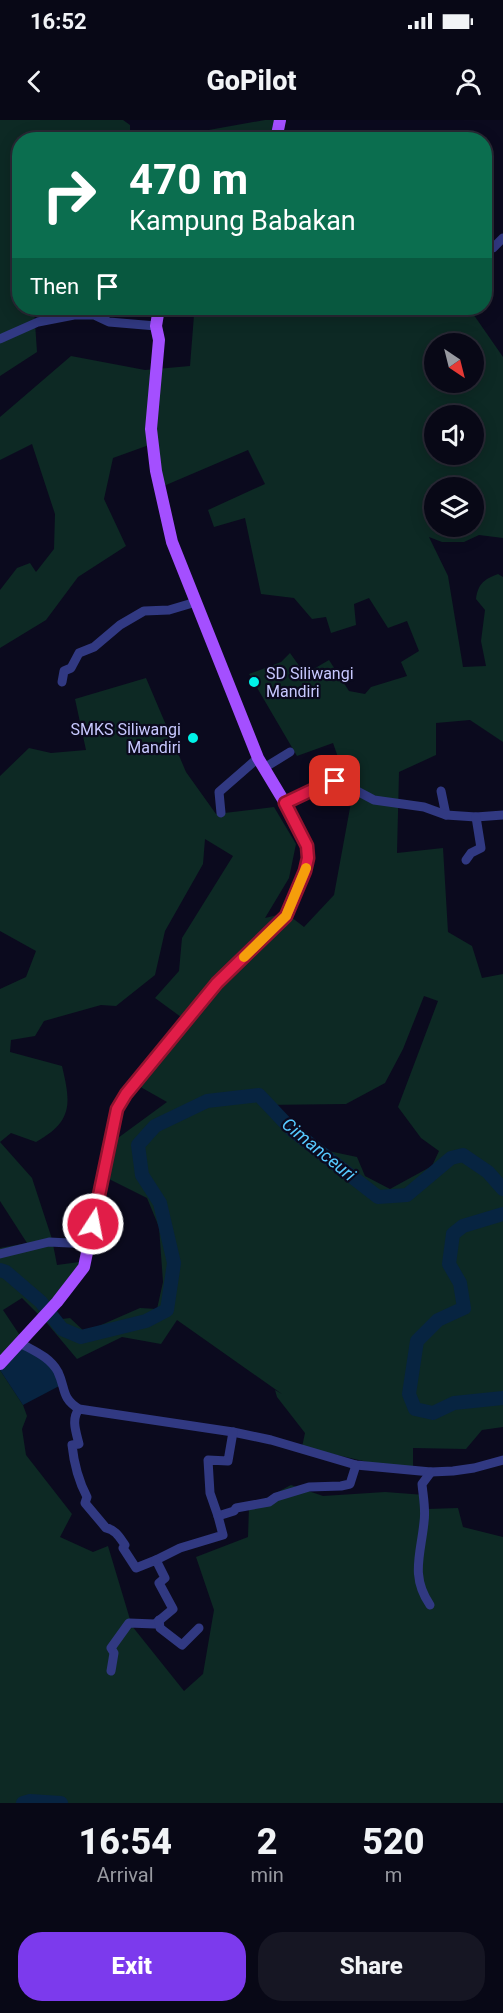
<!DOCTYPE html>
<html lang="en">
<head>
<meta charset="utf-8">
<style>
  body { margin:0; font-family:Roboto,sans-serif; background:#161623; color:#f1f3f6; height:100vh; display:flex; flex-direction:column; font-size:22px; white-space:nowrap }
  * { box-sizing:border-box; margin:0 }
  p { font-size:20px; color:#989aa1 }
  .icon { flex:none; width:33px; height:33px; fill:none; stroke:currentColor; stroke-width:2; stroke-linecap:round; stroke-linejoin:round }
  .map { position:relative; height:1683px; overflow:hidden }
  .panel { display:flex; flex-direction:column; background:#080816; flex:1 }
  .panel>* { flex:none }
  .guide { position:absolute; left:12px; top:12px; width:480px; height:183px; border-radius:24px; box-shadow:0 3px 15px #0003,0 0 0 2px #292935; background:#0b6e4f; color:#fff; overflow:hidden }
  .needle { width:39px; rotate:145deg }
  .controls { position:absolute; left:424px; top:213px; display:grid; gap:12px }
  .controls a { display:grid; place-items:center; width:60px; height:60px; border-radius:50%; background:#080816; box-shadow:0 3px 15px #0003,0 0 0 2px #292935; font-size:30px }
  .pin { position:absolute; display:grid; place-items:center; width:51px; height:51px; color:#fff; margin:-26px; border-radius:12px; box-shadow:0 3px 9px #0006 }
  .me { position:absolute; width:66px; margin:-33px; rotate:11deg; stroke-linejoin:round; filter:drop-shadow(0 0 4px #0008) }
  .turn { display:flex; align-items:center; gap:21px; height:126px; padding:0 18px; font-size:27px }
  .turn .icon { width:78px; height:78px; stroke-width:2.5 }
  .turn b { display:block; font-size:42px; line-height:51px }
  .then { display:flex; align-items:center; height:57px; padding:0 18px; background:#0003; gap:12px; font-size:22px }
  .eta { display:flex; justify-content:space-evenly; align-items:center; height:102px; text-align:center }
  .eta b { font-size:36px; font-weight:800; line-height:42px }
  .button { display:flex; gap:12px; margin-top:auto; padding:12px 18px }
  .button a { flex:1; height:69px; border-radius:24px; background:#7c3aed; color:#fff; font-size:24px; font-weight:800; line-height:69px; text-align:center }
  .button a+a { background:#161623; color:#f1f3f6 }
  .status { display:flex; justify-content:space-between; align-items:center; height:42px; padding:0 30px; background:#080816; direction:ltr }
  .status svg { height:16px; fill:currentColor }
  header { display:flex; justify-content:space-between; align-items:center; height:78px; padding:0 18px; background:#080816; font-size:27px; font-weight:800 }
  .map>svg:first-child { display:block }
  .green { fill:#0d2924; fill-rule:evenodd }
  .water { fill:#072441 }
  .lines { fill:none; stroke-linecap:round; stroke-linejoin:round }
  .river { stroke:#072441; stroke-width:14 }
  .minor { stroke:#313982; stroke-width:9 }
  .major { stroke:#a44fff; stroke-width:12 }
  .route-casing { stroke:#92132f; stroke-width:15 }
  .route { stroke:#e11d48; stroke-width:10 }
  .slow { stroke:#f59e0b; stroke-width:10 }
  .poi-dot { fill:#00f3e8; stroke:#0b0a1e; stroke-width:2 }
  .labels { text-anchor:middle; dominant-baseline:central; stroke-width:4.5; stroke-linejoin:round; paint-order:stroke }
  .poi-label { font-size:16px; fill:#c8c9ff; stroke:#0b0a1e; text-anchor:start }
  .water-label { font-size:18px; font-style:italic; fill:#56c9ff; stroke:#0b0a1e }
</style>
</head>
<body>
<div class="status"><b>16:52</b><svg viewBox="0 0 49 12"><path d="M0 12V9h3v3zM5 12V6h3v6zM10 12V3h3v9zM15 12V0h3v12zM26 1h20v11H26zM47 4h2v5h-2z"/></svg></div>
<header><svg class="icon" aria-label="back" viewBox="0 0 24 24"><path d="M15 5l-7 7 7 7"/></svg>GoPilot<svg class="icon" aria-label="person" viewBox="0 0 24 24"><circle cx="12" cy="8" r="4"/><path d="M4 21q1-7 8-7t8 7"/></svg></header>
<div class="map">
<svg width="503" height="1683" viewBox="0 0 503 1683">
  <rect width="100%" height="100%" fill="#0b0a1e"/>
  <g class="green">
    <path d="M0 0H123L130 5V19L20 20V188H34L37 232 0 256Z"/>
    <path d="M265 0H280L272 19H193L192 13Z"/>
    <path d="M201 188H469L503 237V418L479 415 464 422H442L429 417 448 456 463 547 486 546 481 521 485 490 476 479C478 464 484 459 498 454L503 457V622L470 600 436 603V635L399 652 397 733 443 728 448 812 472 826 482 858 503 854V1307L482 1310 466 1329 413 1328V1347L385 1346 302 1327 305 1313 277 1277 275 1270 282 1274 177 1200 161 1224 122 1217 77 1239 46 1202 22 1178 3 1190 23 1220 0 1246V1128L27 1123 0 1081V869L26 857 36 831 0 811V656L29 628 51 633 86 630 75 579 146 558 186 652 216 694 274 687 296 724 289 758 265 798 286 793 304 807 334 775 352 677 333 623 297 636 249 554 281 542 290 533 305 554 329 540 349 571 365 574 371 567 407 556 401 542 419 531 407 501 388 508 369 478 354 484 356 505 331 513 326 497 312 499 294 478 261 474 245 398 214 407 208 390 265 364 248 330 159 368 149 325 113 338 104 379 126 426 78 457 46 500 0 528V470L17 448 30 443 36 452 54 429 55 394 32 324 0 340V297L71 236 145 250 190 246 194 195ZM435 224H474V262H435ZM435 296H474V334H435ZM435 368H474V406H435ZM205 719 233 736 182 818 179 851 155 878 181 897 130 961 167 982 107 1026 105 1057 147 1078 159 1107 163 1162 157 1189 140 1188 85 1212 70 1198 46 1201 87 1141 57 1145 52 1119 32 1058 0 1022 11 1013 36 1022C73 1001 71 984 62 946L10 932 11 920 35 916 44 901 101 885 116 886 155 855 165 811 203 744ZM424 876 438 881 398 987 421 1018 439 1031 432 1046 390 1069 365 1056 357 1037 300 1025 262 985 346 984 385 963 403 929Z"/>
    <path d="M0 1250 23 1285 27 1296 22 1309 26 1335 72 1394 60 1417 93 1432 108 1426 132 1506 184 1571 203 1554 214 1490 196 1437 248 1417 249 1387 291 1365 323 1376 385 1372 425 1375 427 1389 458 1388 463 1407 503 1417V1683H0Z"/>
  </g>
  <path class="water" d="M18 1227 41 1232 63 1264 23 1285 0 1250V1246Z"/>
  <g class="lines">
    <g class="river">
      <path d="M503 1094 463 1106 453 1114 449 1144 460 1163 464 1188 438 1200 417 1221 409 1274 415 1289 433 1293 454 1283 503 1278"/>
      <path d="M0 1150 6 1152 41 1182 62 1209 81 1217 146 1201 167 1190 174 1143 160 1083 142 1055 138 1025 155 1006 207 981 259 975 292 1010 378 1077 407 1075 451 1038 463 1035 488 1052 503 1069"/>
      <path d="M23 1683 30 1681 61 1683"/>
    </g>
    <g class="minor">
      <path d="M484 132 493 128 503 118"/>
      <path d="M0 219 38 202 74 195H94L109 202 156 206"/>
      <path d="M62 562 64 551 71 548 79 533 94 527 120 505 144 491 169 490 196 482"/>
      <path d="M264 648 290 632"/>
      <path d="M441 671 446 695"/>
      <path d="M285 683 326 663 335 661 342 663 374 680 424 687 446 695 476 697 503 695"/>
      <path d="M221 693 219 672 258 638"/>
      <path d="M466 740 471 733 481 728 476 697"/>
      <path d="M0 1134 49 1122 90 1124"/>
      <path d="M20 1223C34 1231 50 1237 58 1252 66 1269 61 1278 79 1289L233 1312 271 1320 356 1345 431 1352 453 1351 474 1348 503 1340"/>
      <path d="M79 1289C71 1299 76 1312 79 1324L72 1325C74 1344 78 1360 87 1377L85 1383 106 1408C115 1409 120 1418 125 1425L123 1428 136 1448 156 1440 165 1458 159 1463 173 1489 155 1504 129 1503 111 1528 114 1533 111 1551"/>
      <path d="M233 1312 228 1341 208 1340 210 1373 218 1396 234 1391 236 1388 269 1382 276 1377 309 1367 341 1366 350 1364 356 1345"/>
      <path d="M156 1440 180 1428 223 1415 218 1396"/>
      <path d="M430 1485C410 1456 421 1434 424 1402 426 1389 423 1376 422 1364L431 1352"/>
      <path d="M159 1500 160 1508 182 1525 199 1508"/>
    </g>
    <g class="major">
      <path d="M276 20 280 0"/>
      <path d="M0 1244 57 1182 84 1147 113 1006 117 989 126 973 217 863 286 796 305 751 308 738 307 726 285 683 258 638 172 422 156 351 151 309 159 220 156 206 159 188"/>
    </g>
  </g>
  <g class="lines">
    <g class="route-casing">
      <path id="route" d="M93 1104 117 989 126 974 217 863 286 796 305 751 308 738 307 726 285 683 327 663 335 661"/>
    </g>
    <use href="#route" class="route"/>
    <path class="slow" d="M244 837 286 796 306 748"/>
  </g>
  <g class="poi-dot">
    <circle cx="254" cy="562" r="6"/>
    <circle cx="193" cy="618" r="6"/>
  </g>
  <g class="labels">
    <g class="poi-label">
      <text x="266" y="553">SD Siliwangi<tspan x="266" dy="18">Mandiri</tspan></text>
      <text x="181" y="609" text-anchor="end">SMKS Siliwangi<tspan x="181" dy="18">Mandiri</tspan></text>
    </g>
    <g class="water-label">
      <text transform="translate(319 1029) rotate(39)">Cimanceuri</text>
    </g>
  </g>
</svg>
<div class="controls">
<a><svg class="needle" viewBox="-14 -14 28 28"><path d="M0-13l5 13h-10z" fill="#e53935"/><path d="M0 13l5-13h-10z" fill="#989aa1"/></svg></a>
<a><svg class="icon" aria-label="sound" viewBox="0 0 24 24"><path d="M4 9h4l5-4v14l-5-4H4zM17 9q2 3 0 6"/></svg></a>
<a><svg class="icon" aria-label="layers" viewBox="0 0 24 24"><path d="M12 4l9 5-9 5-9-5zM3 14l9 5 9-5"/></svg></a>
</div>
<div class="pin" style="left:335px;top:661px;background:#d93025"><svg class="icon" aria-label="arrive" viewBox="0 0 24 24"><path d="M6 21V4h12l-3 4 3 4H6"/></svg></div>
<svg class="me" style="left:93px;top:1104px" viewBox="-20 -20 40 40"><circle r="17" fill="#e11d48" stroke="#fff" stroke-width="3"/><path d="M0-11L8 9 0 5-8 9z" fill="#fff"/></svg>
<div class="guide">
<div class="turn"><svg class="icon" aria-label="right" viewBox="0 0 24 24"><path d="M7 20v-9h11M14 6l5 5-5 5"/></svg><div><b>470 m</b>Kampung Babakan</div></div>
<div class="then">Then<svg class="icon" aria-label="arrive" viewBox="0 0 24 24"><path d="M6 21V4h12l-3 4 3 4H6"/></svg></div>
</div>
</div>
<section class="panel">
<div class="eta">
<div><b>16:54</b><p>Arrival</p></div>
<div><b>2</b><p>min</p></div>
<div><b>520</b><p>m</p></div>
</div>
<div class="button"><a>Exit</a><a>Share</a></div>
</section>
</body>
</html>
